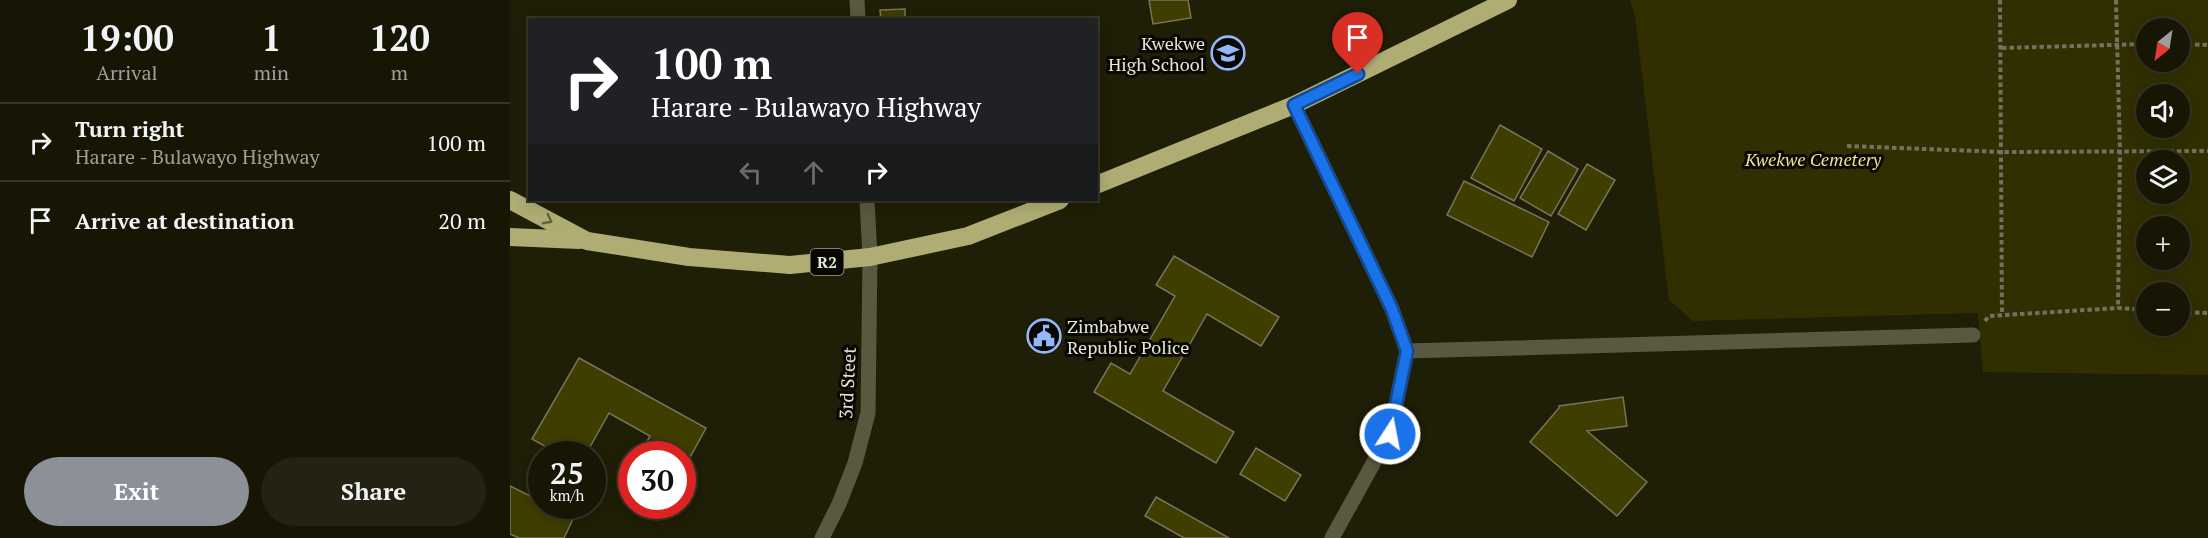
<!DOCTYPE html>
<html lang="en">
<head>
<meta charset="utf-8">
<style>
  body { margin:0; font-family:"PT Serif",serif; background:#242313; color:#f1f3f6; height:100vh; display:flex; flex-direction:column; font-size:22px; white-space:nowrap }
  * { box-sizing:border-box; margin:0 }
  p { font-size:20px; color:#9e9f9a }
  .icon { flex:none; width:33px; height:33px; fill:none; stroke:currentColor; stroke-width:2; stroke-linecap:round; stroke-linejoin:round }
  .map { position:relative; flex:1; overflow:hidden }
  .sheet { display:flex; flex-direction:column; background:#171604; width:510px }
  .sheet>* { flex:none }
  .guide { position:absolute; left:18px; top:18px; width:570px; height:183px; border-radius:0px; box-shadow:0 3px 15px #0003,0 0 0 2px #363526; background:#202124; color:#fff; overflow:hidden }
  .needle { width:39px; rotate:210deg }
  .controls { position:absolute; left:1626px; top:18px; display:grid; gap:12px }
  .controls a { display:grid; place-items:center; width:54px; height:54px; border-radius:50%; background:#171604; box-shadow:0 3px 15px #0003,0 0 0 2px #363526; font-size:30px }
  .speed { position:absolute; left:18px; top:441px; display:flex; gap:12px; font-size:30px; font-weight:700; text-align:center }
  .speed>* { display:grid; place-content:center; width:78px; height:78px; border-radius:50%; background:#171604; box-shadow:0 3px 15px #0003,0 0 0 2px #363526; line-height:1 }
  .speed small { font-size:15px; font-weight:400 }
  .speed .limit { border:9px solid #d22; background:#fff; color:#111 }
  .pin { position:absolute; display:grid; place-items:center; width:51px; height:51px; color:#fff; margin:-62px -26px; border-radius:50% 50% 50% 0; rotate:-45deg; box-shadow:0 0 6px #0007 }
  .pin .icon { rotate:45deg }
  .me { position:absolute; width:66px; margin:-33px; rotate:11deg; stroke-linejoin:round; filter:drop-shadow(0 0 4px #0008) }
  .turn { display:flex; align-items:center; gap:21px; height:126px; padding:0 24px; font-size:27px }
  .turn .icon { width:78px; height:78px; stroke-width:2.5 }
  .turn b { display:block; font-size:42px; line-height:51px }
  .lanes { display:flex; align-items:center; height:57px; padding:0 24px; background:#0003; justify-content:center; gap:30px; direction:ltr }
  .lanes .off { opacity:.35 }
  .eta { display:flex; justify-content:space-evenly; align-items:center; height:102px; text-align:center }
  .eta b { font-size:36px; font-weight:800; line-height:42px }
  .primary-button { display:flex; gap:12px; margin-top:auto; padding:12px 24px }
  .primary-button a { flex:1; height:69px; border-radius:36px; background:#8c9099; color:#fff; font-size:24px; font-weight:800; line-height:69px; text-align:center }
  .primary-button a+a { background:#242313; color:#f1f3f6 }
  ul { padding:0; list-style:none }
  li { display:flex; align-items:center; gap:18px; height:78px; padding:0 24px; border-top:2px solid #363526 }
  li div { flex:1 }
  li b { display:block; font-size:22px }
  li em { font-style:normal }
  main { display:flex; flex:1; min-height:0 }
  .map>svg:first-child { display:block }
  .green { fill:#312f01; fill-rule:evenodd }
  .building { fill:#403d00; stroke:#77765c; stroke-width:1.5 }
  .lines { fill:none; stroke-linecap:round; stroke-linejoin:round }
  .path { stroke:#71715d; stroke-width:4; stroke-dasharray:4.5 3; stroke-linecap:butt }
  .street { stroke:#595942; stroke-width:15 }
  .highway { stroke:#afad74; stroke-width:18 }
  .oneway { stroke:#646241 }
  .route-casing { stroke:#114b97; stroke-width:15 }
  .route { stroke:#1a73e8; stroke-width:10 }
  .labels { text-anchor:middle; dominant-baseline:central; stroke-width:6; stroke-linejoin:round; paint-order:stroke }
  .shield { fill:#080702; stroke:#a3a398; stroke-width:1.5 }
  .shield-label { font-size:16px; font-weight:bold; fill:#e6e6d8 }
  .poi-label { font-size:18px; fill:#e6e6d8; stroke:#080702; text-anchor:end }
  .park-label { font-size:18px; font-style:italic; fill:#e7e38e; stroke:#080702 }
  .street-label { font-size:18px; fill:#e6e6d8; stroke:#080702 }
</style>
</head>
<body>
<main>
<section class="sheet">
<div class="eta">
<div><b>19:00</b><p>Arrival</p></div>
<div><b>1</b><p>min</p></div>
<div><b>120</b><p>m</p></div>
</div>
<ul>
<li><svg class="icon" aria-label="right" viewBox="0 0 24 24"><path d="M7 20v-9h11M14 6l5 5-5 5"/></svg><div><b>Turn right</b><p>Harare - Bulawayo Highway</p></div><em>100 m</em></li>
<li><svg class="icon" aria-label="arrive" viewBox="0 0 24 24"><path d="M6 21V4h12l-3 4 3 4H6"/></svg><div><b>Arrive at destination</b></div><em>20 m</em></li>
</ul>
<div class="primary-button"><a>Exit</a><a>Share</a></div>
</section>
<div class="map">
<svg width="1698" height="538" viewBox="0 0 1698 538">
  <rect width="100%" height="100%" fill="#1f1e06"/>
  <path class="green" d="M1120 0H1698V375L1473 372 1468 313 1183 321 1159 300 1125 16ZM1636 28H1670V62H1636ZM1636 94H1670V128H1636ZM1636 160H1670V194H1636ZM1636 226H1670V260H1636ZM1636 292H1670V326H1636Z"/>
  <g class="building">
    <path d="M639 0H678L681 18 643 24Z"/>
    <path d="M395 9V20H371L370 10Z"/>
    <path d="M990 125 1032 149 1004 201 961 178Z"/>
    <path d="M1038 151 1068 169 1041 216 1010 198Z"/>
    <path d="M1077 164 1105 180 1076 230 1048 214Z"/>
    <path d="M954 181 1039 222 1022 257 937 215Z"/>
    <path d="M664 256 769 317 751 346 697 314 653 391 724 432 706 463 584 392 601 363 620 374 665 296 646 285Z"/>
    <path d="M69 358 196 428 172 472V454H130L140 436 99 413 76 454H49L22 439Z"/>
    <path d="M1113 397 1117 426 1077 431 1137 482 1107 516 1020 442 1049 408V406Z"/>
    <path d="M746 448 791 475 775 501 730 474Z"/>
    <path d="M122 471V499L110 492Z"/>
    <path d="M0 486 32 502V506H39L64 517 54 538H9L0 534Z"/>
    <path d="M646 497 719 538H674L635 516Z"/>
  </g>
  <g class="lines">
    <g class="path">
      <path d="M1490 0 1492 315"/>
      <path d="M1606 0 1610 151 1608 308"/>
      <path d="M1670 44 1698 45"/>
      <path d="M1492 48 1636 44"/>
      <path d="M1337 146 1493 152 1698 151"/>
      <path d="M1670 312 1698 313"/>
      <path d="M1475 321 1479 316 1608 308 1636 310"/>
    </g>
    <g class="street">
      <path d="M347 0 348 20"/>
      <path d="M784 105 882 309 897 351 880 433 822 538"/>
      <path d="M897 351 1463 335"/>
      <path d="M312 538 329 504 345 463 358 413 360 257 357 200"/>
    </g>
    <g class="highway">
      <path d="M586 185 784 105 998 0"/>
      <path d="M0 200 77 241 179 257 280 265 360 257 458 236 550 200"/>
      <path d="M0 237 69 240"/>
    </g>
  </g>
  <defs><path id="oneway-chevron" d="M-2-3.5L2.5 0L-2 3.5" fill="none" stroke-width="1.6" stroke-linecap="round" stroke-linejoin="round" transform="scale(1.5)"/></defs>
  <use class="oneway" href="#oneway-chevron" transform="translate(38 220) rotate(28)"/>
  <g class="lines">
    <g class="route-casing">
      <path id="route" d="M848 74 784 105 882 309 897 351 880 434"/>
    </g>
    <use href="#route" class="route"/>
  </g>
  <defs>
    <g id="school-ring" transform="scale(1.725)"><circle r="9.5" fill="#080702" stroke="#94b7fd" stroke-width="1.5"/><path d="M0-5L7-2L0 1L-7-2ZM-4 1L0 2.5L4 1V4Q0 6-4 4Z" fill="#94b7fd"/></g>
    <g id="civic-ring" transform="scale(1.725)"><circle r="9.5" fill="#080702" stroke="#94b7fd" stroke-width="1.5"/><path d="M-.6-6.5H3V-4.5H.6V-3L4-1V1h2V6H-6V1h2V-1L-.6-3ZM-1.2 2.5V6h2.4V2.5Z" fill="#94b7fd"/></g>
  </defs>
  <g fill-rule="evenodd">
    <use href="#school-ring" x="718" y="53"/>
    <use href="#civic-ring" x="534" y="336"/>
  </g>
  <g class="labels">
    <rect class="shield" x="300.5" y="249" width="33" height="26" rx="4.5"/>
    <g class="shield-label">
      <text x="317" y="262">R2</text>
    </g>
    <g class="poi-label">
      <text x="695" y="43">Kwekwe<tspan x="695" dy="21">High School</tspan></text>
      <text x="557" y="326" text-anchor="start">Zimbabwe<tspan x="557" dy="21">Republic Police</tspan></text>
    </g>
    <g class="park-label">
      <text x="1303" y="159">Kwekwe Cemetery</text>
    </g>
    <g class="street-label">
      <text transform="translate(337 383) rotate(-87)">3rd Steet</text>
    </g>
  </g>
</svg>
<div class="controls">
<a><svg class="needle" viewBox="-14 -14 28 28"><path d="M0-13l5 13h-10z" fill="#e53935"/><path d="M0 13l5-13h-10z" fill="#9e9f9a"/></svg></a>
<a><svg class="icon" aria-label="sound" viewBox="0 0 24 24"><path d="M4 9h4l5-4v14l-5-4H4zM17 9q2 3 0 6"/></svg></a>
<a><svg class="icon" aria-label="layers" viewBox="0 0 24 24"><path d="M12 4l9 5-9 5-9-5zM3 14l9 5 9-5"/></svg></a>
<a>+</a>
<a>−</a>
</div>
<div class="speed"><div>25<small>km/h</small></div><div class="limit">30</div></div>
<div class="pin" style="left:848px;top:74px;background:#d93025"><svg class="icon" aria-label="arrive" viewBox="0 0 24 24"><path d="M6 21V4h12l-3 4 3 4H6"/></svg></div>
<svg class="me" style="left:880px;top:434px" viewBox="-20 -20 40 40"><circle r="17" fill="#1a73e8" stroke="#fff" stroke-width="3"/><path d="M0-11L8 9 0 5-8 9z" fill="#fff"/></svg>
<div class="guide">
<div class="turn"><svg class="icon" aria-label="right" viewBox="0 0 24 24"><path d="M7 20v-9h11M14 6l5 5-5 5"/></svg><div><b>100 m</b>Harare - Bulawayo Highway</div></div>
<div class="lanes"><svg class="icon off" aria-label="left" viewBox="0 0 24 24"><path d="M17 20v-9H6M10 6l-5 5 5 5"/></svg><svg class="icon off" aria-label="ahead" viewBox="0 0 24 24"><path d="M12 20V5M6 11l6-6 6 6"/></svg><svg class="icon" aria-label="right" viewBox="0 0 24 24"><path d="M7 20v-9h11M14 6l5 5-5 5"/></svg></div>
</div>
</div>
</main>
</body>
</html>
